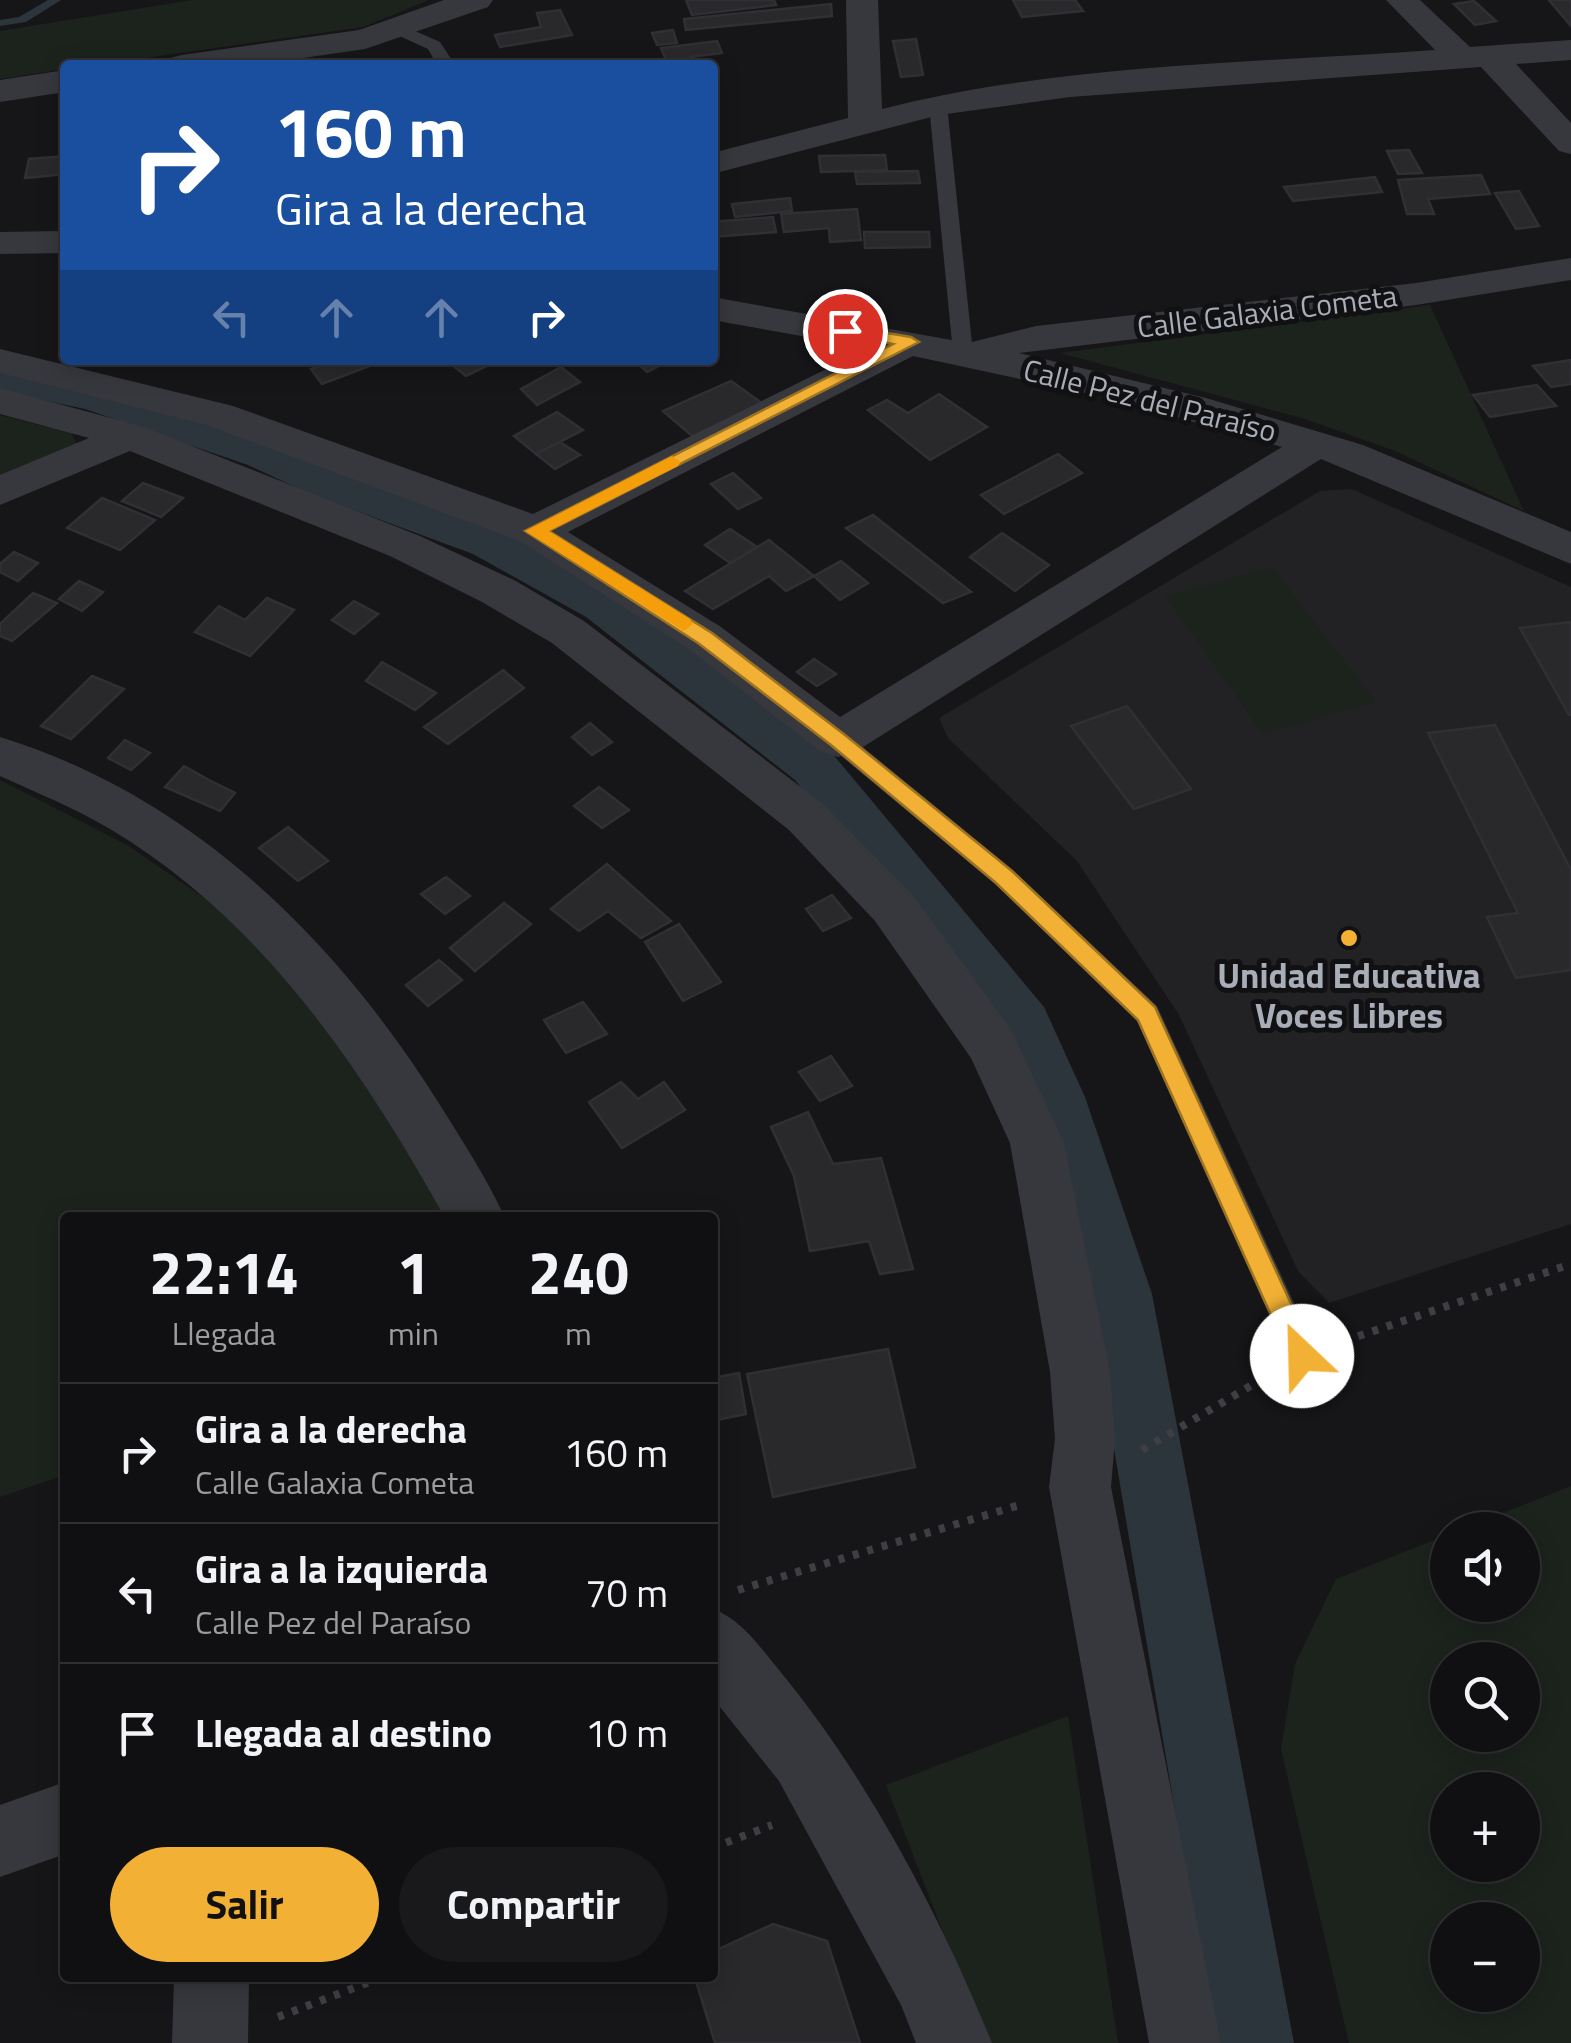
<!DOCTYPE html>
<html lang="es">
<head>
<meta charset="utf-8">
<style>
  body { margin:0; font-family:"Titillium Web",sans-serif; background:#19191b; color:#f1f3f6; height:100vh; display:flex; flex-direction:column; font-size:38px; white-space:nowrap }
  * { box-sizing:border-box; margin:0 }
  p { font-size:32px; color:#9c9d9f }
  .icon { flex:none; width:55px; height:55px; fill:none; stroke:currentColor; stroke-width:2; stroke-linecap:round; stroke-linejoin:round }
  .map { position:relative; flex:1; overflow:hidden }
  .side { position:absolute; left:60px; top:1212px; width:658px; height:770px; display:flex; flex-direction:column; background:#101012; border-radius:10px; box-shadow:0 5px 25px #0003,0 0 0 2px #303032 }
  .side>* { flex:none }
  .guide { position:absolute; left:60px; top:60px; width:658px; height:305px; border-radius:10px; box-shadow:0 5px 25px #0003,0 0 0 2px #303032; background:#1a4fa0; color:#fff; overflow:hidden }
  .buttons { position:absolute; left:1430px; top:1512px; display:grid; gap:20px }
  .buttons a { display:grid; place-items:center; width:110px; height:110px; border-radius:50%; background:#101012; box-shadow:0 5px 25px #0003,0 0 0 2px #303032; font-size:50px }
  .pin { position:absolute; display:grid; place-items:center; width:85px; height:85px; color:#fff; margin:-42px; border:5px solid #fff; border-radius:50%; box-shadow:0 2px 10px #0007 }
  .me { position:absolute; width:110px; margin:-55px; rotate:336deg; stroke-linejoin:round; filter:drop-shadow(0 0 8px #0008) }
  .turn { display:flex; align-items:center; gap:35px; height:210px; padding:0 50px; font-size:45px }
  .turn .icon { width:130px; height:130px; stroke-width:2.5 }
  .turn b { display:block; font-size:70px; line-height:85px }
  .lanes { display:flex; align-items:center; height:95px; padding:0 50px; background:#0003; justify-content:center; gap:50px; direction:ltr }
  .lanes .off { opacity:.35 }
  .eta { display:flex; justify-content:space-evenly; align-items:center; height:170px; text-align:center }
  .eta b { font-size:60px; font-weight:700; line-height:70px }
  .button { display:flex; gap:20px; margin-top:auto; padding:20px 50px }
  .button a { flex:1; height:115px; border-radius:60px; background:#f2b134; color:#111; font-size:40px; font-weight:700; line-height:115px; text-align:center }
  .button a+a { background:#19191b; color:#f1f3f6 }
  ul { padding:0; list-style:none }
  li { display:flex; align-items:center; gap:30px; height:140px; padding:0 50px; border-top:2px solid #303032 }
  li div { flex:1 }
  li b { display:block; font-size:38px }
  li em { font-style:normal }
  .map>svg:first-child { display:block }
  .built { fill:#222225 }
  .green { fill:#1c231d; fill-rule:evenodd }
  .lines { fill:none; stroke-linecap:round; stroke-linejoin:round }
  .stream { fill:#2c353c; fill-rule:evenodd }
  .canal { fill:#2c353c; fill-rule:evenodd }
  .building { fill:#29292c; stroke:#303034; stroke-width:2.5 }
  .path { stroke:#3d3f44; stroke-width:8; stroke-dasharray:6 9; stroke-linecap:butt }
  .service { fill:#37383d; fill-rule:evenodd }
  .minor { fill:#37383d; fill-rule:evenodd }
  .tertiary { fill:#37383d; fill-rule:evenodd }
  .route { fill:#f2b134; stroke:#9d7322; stroke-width:2.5 }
  .slow { fill:#f59e0b }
  .poi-dot { fill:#f2b134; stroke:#111113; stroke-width:4 }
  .labels { text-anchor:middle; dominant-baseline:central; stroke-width:10; stroke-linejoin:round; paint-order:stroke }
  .far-street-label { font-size:30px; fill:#a8adb8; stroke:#111113 }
  .poi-label { font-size:35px; font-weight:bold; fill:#a8adb8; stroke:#111113 }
</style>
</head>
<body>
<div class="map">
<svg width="1571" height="2043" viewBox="0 0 1571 2043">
  <rect width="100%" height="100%" fill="#161618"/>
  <path class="built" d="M1352 489 1571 587V1224L1329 1303 1298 1271 1179 1015 1077 861 948 738 939 718 1320 491Z"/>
  <g class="green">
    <path d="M192 0H429L363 27 96 65H65V69L0 79V31Z"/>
    <path d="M1430 305 1524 511 1395 451 1305 419 1060 353Z"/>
    <path d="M0 415 71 433 78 446 0 478Z"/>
    <path d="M1272 567 1376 702 1263 734 1165 596Z"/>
    <path d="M0 780 127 845 225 912 351 1046 445 1217 65 1218V1475L0 1497Z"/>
    <path d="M1571 1486V2043H1349L1281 1749 1295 1664 1336 1579 1447 1535 1448 1605H1522V1530H1460ZM1522 1660V1735H1448V1660ZM1522 1790V1865H1448V1790ZM1522 1920V1995H1448V1920Z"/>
    <path d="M1068 1716 1118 2043H986L886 1785Z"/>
  </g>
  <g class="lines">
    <path class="stream" d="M48 0H61L26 22 0 26V20L19 17Z"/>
    <path class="canal" d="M0 363 110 387 280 445 340 471 507 532 620 593 831 752 1044 1007 1085 1097 1152 1294 1294 2043H1214L1088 1294 1025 1097 1001 1037 795 780 586 617 473 554 308 493 248 465 85 409 0 391Z"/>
  </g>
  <g class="building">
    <path d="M686 0H774L776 5 692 15Z"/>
    <path d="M1013 0H1075L1083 11 1022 17Z"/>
    <path d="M1549 0H1571V26Z"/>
    <path d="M1474 1 1496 21 1475 25 1454 4Z"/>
    <path d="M831 4 832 16 686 30 684 19Z"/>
    <path d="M560 10 572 35 500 47 495 35 541 27 537 13Z"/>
    <path d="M673 30 677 43 657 45 652 33Z"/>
    <path d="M916 39 923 75 901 77 893 41Z"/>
    <path d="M717 41 722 53 690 57 694 65H668L661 48Z"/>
    <path d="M1409 150 1422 173 1398 174 1387 151Z"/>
    <path d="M885 155 887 170 821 172 819 156Z"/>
    <path d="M65 156V174L25 178 29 159Z"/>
    <path d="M918 171 920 183 857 184 855 172Z"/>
    <path d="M1481 175 1490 194 1428 199 1434 214H1407L1398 180Z"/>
    <path d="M1375 177 1382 192 1293 201 1284 187Z"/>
    <path d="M1519 191 1539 226 1516 229 1495 193Z"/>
    <path d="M790 198 792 211 735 217 732 204Z"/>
    <path d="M857 209 861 240 830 242 829 228 784 232 781 214Z"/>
    <path d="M773 217 776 232 713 237 712 222Z"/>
    <path d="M864 232H929L930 247 865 248Z"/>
    <path d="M335 360H372L375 364 322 384 311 369Z"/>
    <path d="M446 360H486L491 364 466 376Z"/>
    <path d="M634 360H671L647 372Z"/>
    <path d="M1571 360V384L1551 387 1533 366Z"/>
    <path d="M561 367 580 382 537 405 521 389Z"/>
    <path d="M731 381 769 408 697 440 663 411Z"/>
    <path d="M1537 385 1556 406 1490 417 1473 395Z"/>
    <path d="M939 394 987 427 930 460 868 410 887 400 908 413Z"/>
    <path d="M557 412 583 430 536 454 514 436Z"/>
    <path d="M560 442 580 455 555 469 536 454Z"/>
    <path d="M1058 454 1082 473 1004 514 981 495Z"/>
    <path d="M733 473 761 498 738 509 711 484Z"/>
    <path d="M143 483 183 498 161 517 122 501Z"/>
    <path d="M102 498 155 520 120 550 67 528Z"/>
    <path d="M873 515 971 592 943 603 846 528Z"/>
    <path d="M730 529 757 547 730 563 705 545Z"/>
    <path d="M1002 533 1049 565 1015 591 970 557Z"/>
    <path d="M769 540 814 576 786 591 769 576 713 609 685 591Z"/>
    <path d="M14 552 38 563 18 581 0 572V564Z"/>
    <path d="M841 561 868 583 840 600 814 576Z"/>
    <path d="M79 581 103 592 82 611 59 599Z"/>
    <path d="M33 593 57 603 12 641 0 636V624Z"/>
    <path d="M267 598 294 610 250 656 195 632 219 606 245 620Z"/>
    <path d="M354 601 378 614 354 634 332 620Z"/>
    <path d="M1571 622V715H1569L1520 628Z"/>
    <path d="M814 659 836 674 817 686 797 672Z"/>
    <path d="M382 662 436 693 415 710 366 681Z"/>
    <path d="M503 670 524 688 448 744 424 727Z"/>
    <path d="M92 676 124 689 71 739 41 726Z"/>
    <path d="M1127 706 1191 789 1134 809 1071 726Z"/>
    <path d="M590 723 612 742 592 755 572 737Z"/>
    <path d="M1495 725 1571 870V970L1516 978 1487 917 1518 913 1428 733Z"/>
    <path d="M125 740 150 753 131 770 108 758Z"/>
    <path d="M184 766 209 780 235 793 220 811 165 787Z"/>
    <path d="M599 787 629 810 602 828 574 806Z"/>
    <path d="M288 827 328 861 298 881 259 848Z"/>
    <path d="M607 864 671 921 641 938 608 911 579 931 551 909Z"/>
    <path d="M446 877 470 896 445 914 421 894Z"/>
    <path d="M832 895 851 918 823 931 806 909Z"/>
    <path d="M504 903 531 924 475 971 450 948Z"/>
    <path d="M679 924 721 982 683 1001 645 942Z"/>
    <path d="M439 960 462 980 428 1006 406 985Z"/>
    <path d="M583 1002 607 1034 566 1053 544 1020Z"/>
    <path d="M831 1056 852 1086 820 1101 799 1072Z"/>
    <path d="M621 1082 638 1099 664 1082 685 1110 622 1148 589 1102Z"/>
    <path d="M808 1112 833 1164 881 1158 913 1269 880 1274 869 1241 810 1251 794 1176 771 1127Z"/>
    <path d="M888 1349 915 1467 773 1497 747 1374Z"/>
    <path d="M739 1373 746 1414 712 1421V1378Z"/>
    <path d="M773 1924 827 1941 860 2043H715L695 1978H712V1952Z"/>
  </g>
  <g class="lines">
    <g class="path">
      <path d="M1344 1341 1571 1264"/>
      <path d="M1142 1450 1269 1375"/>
      <path d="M738 1590 1023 1504"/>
      <path d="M712 1848 772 1825"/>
      <path d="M278 2017 380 1978"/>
    </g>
    <g class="service">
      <path d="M399 24 440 42 455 65H437L428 49 393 33V25Z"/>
      <path d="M938 100 947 105 973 353 963 359 953 353 929 105Z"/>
      <path d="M838 731 847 734 1013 870 1157 1006 1318 1355 1314 1365 1303 1369 1292 1365 1137 1021 995 884 829 746 826 740 829 734Z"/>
    </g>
    <g class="minor">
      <path d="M846 0H878L882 109C1056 64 1255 63 1435 50L1386 0H1420L1470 47 1571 40V60L1516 64 1571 123V154L1559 151 1481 67 1070 97 939 115 712 174V153L848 118Z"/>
      <path d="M65 231V253L0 254V232Z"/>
      <path d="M1571 258V280L1416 305 1019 353 1206 398 1363 445 1571 532V564L1321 459 855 752 838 757 821 752 689 649 520 541 207 425 0 373V349L233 406 533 514 869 348 712 320V297L968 343 1036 326 1416 283ZM913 356 1113 399 1282 447 840 717 721 627 568 532Z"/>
      <path d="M0 388 144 427 420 536 514 580 584 621 823 804 911 893 1011 1029 1064 1143 1110 1372 1115 1439 1111 1487 1221 2043H1149L1049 1487 1055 1439 1050 1372 1010 1143 971 1058 875 921 789 830 552 643 482 602 390 556 130 451 0 505V475L89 438 0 414Z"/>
    </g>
    <g class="tertiary">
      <path d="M444 0H493L488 7 365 49 255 65H165L170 58 182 55 359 30Z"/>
      <path d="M65 70V92L0 102V80Z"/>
      <path d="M0 737C192 796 336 939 440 1105 463 1142 487 1178 505 1218H445C361 1067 261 919 110 829 75 808 37 793 0 776Z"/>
      <path d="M712 1608C743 1621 758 1645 779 1670 868 1778 939 1913 992 2043H916L901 2005 779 1781 712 1697Z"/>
      <path d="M65 1782V1854L0 1877V1805Z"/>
      <path d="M174 1978H249L248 2043H172Z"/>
    </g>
  </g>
  <path class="route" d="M845 326 911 337 919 342 549 531 712 633 845 735 1012 871 1155 1007 1315 1356 1312 1364 1302 1367 1293 1364 1138 1020 996 883 831 745 698 643 525 531 893 344 839 334V327Z"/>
  <path class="slow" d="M672 456 681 462 678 466 549 531 690 619 693 624 684 631 525 531Z"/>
  <circle class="poi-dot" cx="1349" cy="938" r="10"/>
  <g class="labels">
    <g class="far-street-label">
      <text transform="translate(1267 311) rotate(-7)">Calle Galaxia Cometa</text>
      <text transform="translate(1150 400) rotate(14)">Calle Pez del Paraíso</text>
    </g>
    <g class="poi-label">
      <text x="1349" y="975">Unidad Educativa<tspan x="1349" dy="40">Voces Libres</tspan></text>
    </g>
  </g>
</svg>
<div class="buttons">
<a><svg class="icon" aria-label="sound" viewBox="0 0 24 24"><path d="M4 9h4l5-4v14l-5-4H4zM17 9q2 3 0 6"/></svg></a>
<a><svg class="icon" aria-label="search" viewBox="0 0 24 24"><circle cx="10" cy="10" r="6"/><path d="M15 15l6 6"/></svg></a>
<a>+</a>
<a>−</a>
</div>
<div class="pin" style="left:845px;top:331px;background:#d93025"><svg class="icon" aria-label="arrive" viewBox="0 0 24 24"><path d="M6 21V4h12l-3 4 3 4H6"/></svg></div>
<svg class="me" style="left:1302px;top:1356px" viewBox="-20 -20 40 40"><circle r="19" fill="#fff"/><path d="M0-13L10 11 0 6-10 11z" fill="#f2b134"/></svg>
<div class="guide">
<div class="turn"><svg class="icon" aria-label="right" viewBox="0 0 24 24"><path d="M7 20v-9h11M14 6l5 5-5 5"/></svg><div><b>160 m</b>Gira a la derecha</div></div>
<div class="lanes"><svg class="icon off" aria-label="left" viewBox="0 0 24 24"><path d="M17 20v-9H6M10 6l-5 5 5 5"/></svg><svg class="icon off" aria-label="ahead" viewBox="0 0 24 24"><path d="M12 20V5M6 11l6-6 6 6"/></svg><svg class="icon off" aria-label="ahead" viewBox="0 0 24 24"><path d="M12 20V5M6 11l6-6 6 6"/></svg><svg class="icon" aria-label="right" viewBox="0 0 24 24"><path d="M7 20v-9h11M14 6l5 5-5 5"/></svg></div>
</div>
<section class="side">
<div class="eta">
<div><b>22:14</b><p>Llegada</p></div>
<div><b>1</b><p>min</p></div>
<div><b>240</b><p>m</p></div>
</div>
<ul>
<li><svg class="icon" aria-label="right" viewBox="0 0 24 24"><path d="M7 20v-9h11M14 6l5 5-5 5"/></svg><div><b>Gira a la derecha</b><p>Calle Galaxia Cometa</p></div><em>160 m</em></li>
<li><svg class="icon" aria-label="left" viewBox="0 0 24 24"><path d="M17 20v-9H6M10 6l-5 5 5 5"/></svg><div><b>Gira a la izquierda</b><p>Calle Pez del Paraíso</p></div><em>70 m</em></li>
<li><svg class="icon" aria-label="arrive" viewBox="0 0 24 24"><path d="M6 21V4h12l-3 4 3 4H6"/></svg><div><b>Llegada al destino</b></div><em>10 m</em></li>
</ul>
<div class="button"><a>Salir</a><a>Compartir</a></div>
</section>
</div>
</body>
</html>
